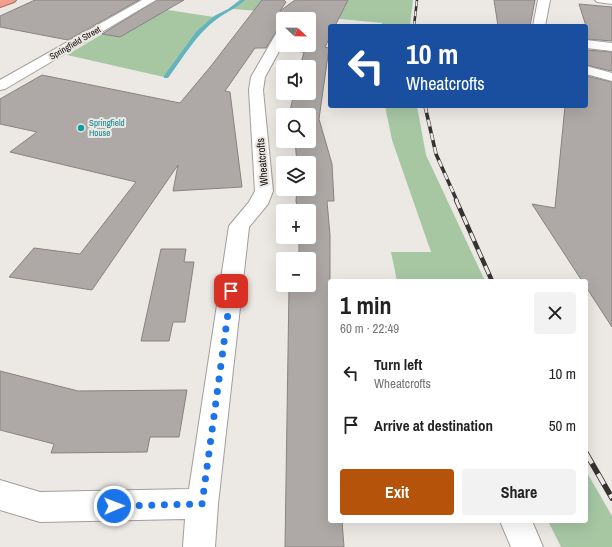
<!DOCTYPE html>
<html lang="en">
<head>
<meta charset="utf-8">
<style>
  body { margin:0; font-family:"Archivo Narrow",sans-serif; background:#f2f2f2; color:#222; height:100vh; display:flex; flex-direction:column; font-size:15px; white-space:nowrap }
  * { box-sizing:border-box; margin:0 }
  p { font-size:13px; color:#767676 }
  .icon { flex:none; width:22px; height:22px; fill:none; stroke:currentColor; stroke-width:2; stroke-linecap:round; stroke-linejoin:round }
  .map { position:relative; flex:1; overflow:hidden }
  .details { position:absolute; left:328px; top:279px; width:260px; height:244px; display:flex; flex-direction:column; background:#fff; border-radius:4px; box-shadow:0 4px 16px #0002 }
  .details>* { flex:none }
  .top-card { position:absolute; left:328px; top:24px; width:260px; height:84px; border-radius:4px; box-shadow:0 4px 16px #0002; background:#1a4fa0; color:#fff; overflow:hidden }
  .needle { width:26px; rotate:112deg }
  .buttons { position:absolute; left:276px; top:12px; display:grid; gap:8px }
  .buttons a { display:grid; place-items:center; width:40px; height:40px; border-radius:4px; background:#fff; box-shadow:0 4px 16px #0002; font-size:20px }
  .pin { position:absolute; display:grid; place-items:center; width:34px; height:34px; color:#fff; margin:-17px; border-radius:8px; box-shadow:0 2px 6px #0006 }
  .me { position:absolute; width:44px; margin:-22px; rotate:89deg; stroke-linejoin:round; filter:drop-shadow(0 0 3px #0008) }
  .turn { display:flex; align-items:center; gap:14px; height:84px; padding:0 12px; font-size:18px }
  .turn .icon { width:52px; height:52px; stroke-width:2.5 }
  .turn b { display:block; font-size:28px; line-height:34px }
  .round { display:grid; place-items:center; flex:none; width:42px; height:42px; border-radius:4px; background:#f2f2f2 }
  .summary { display:flex; align-items:center; justify-content:space-between; height:68px; padding:0 12px }
  h1 { font-size:24px; font-weight:800; line-height:30px }
  .button { display:flex; gap:8px; margin-top:auto; padding:8px 12px }
  .button a { flex:1; height:46px; border-radius:4px; background:#b45309; color:#fff; font-size:16px; font-weight:800; line-height:46px; text-align:center }
  .button a+a { background:#f2f2f2; color:#222 }
  ul { padding:0; list-style:none }
  li { display:flex; align-items:center; gap:12px; height:52px; padding:0 12px }
  li div { flex:1 }
  li b { display:block; font-size:15px }
  li em { font-style:normal }
  .map>svg:first-child { display:block }
  .green { fill:#a7c7a3 }
  .lines { fill:none; stroke-linecap:round; stroke-linejoin:round }
  .stream { fill:#62b4be; fill-rule:evenodd }
  .building { fill:#aea9a7; stroke:#888381 }
  .minor-casing { stroke:#a29e9b; stroke-width:2 }
  .highway-casing { stroke:#a46c62; stroke-width:2 }
  .minor { fill:#fff; fill-rule:evenodd }
  .highway { fill:#f49e90; fill-rule:evenodd }
  .rail-far3-casing { stroke:#353231; stroke-width:2.5 }
  .rail-far2-casing { stroke:#353231; stroke-width:3.5 }
  .rail-far1-casing { stroke:#353231; stroke-width:4.5 }
  .rail-casing { stroke:#353231; stroke-width:5.5 }
  .rail-far3 { stroke:#ece8e4; stroke-width:1.5; stroke-dasharray:5; stroke-linecap:butt }
  .rail-far2 { stroke:#ece8e4; stroke-width:2.5; stroke-dasharray:7; stroke-linecap:butt }
  .rail-far1 { stroke:#ece8e4; stroke-width:3; stroke-dasharray:9; stroke-linecap:butt }
  .rail { stroke:#ece8e4; stroke-width:4; stroke-dasharray:12; stroke-linecap:butt }
  .route { stroke:#1a73e8; stroke-width:7; stroke-dasharray:0 12.6 }
  .culture-dot { fill:#0f9aa8; stroke:#ece8e4; stroke-width:1.5 }
  .labels { text-anchor:middle; dominant-baseline:central; stroke-width:4; stroke-linejoin:round; paint-order:stroke }
  .far-street-label { font-size:9px; fill:#100e0d; stroke:#ece8e4 }
  .far-culture-label { font-size:9px; fill:#0d838f; stroke:#ece8e4; text-anchor:start }
  .street-label { font-size:11px; fill:#100e0d; stroke:#ece8e4 }
</style>
</head>
<body>
<div class="map">
<svg width="612" height="547" viewBox="0 0 612 547">
  <rect width="100%" height="100%" fill="#ece8e4"/>
  <g class="green">
    <path d="M241 0H267L258 11 233 9Z"/>
    <path d="M343 0H413L410 26H382V23L320 17Z"/>
    <path d="M148 7 214 17 197 32 164 77 67 55Z"/>
    <path d="M385 106H417L426 155 485 281H397L391 252H431L392 140Z"/>
    <path d="M586 471 612 516V547H561L548 521H586Z"/>
  </g>
  <g class="lines">
    <path class="stream" d="M240 0H245C237 8 226 12 217 19 196 34 183 58 168 78H164V76L196 32 214 16 228 9Z"/>
  </g>
  <g class="building">
    <path d="M35 0H139L68 40 0 27V16Z"/>
    <path d="M157 0H184L120 37 102 34Z"/>
    <path d="M262 0H284L286 2 280 11 295 0H348L335 26H330V37L325 47 329 48 319 119 332 164 334 201H327L330 235V521H342L344 547H285L289 288V285H309V259H289V257H299V237H309V211H298L296 201 297 189H309V163H297L295 141H309V115H289L294 93H309V67H300L304 52 282 50 284 45H309V19H283V27L278 28 266 48H255L225 91 230 92 242 187 173 191 178 165 92 290 9 277 34 248 80 254 136 182 10 152 37 132 0 124V99L42 75 180 103 211 66Z"/>
    <path d="M494 0H535L530 26H498Z"/>
    <path d="M579 4 612 7V41L586 39V26Z"/>
    <path d="M586 50 612 52V71L586 65Z"/>
    <path d="M586 76 612 82V327L586 287V281H582L532 204 555 208 565 106H586Z"/>
    <path d="M161 249H186L184 262H194L185 322H173L169 341H141Z"/>
    <path d="M0 371 78 391 187 390 179 437H150L147 452 51 453 54 444 0 430Z"/>
  </g>
  <g class="lines">
    <g class="minor-casing">
      <g id="minor">
        <path d="M142 0H156L5 89 0 90V80Z"/>
        <path d="M538 0H550L545 26H533Z"/>
        <path d="M595 0H612V4L597 2Z"/>
        <path d="M283 28V44L265 77 263 90 273 191 268 204 249 227 218 504 215 547H183L185 519 40 522 0 510V480L40 492 189 489 229 226 249 202 255 191 249 90 251 77 277 32 279 29Z"/>
        <path d="M586 40 612 43V51L586 48Z"/>
        <path d="M586 66 612 73V81L586 74Z"/>
        <path d="M500 521H532L543 547H511Z"/>
      </g>
    </g>
    <g class="highway-casing">
      <path id="highway" d="M0 0H16L14 2 0 7Z"/>
    </g>
    <use href="#minor" class="minor"/>
    <use href="#highway" class="highway"/>
    <g class="rail-far3-casing">
      <path id="rail-far3" d="M414 26 417 0"/>
    </g>
    <g class="rail-far2-casing">
      <path id="rail-far2" d="M425 106 436 154 457 201"/>
    </g>
    <g class="rail-far1-casing">
      <path id="rail-far1" d="M456 200 492 281"/>
    </g>
    <g class="rail-casing">
      <path id="rail" d="M586 453 612 498"/>
    </g>
    <use href="#rail-far3" class="rail-far3"/>
    <use href="#rail-far2" class="rail-far2"/>
    <use href="#rail-far1" class="rail-far1"/>
    <use href="#rail" class="rail"/>
  </g>
  <g class="lines">
    <path class="route" d="M114 506 202 504 231 291"/>
  </g>
  <circle class="culture-dot" cx="81" cy="128" r="4"/>
  <g class="labels">
    <g class="far-street-label">
      <text transform="translate(75 43) rotate(-30)">Springfield Street</text>
    </g>
    <g class="far-culture-label">
      <text x="89" y="123">Springfield<tspan x="89" dy="10">House</tspan></text>
    </g>
    <g class="street-label">
      <text transform="translate(262 162) rotate(-95)">Wheatcrofts</text>
    </g>
  </g>
</svg>
<div class="buttons">
<a><svg class="needle" viewBox="-14 -14 28 28"><path d="M0-13l5 13h-10z" fill="#e53935"/><path d="M0 13l5-13h-10z" fill="#767676"/></svg></a>
<a><svg class="icon" aria-label="sound" viewBox="0 0 24 24"><path d="M4 9h4l5-4v14l-5-4H4zM17 9q2 3 0 6"/></svg></a>
<a><svg class="icon" aria-label="search" viewBox="0 0 24 24"><circle cx="10" cy="10" r="6"/><path d="M15 15l6 6"/></svg></a>
<a><svg class="icon" aria-label="layers" viewBox="0 0 24 24"><path d="M12 4l9 5-9 5-9-5zM3 14l9 5 9-5"/></svg></a>
<a>+</a>
<a>−</a>
</div>
<div class="pin" style="left:231px;top:291px;background:#d93025"><svg class="icon" aria-label="arrive" viewBox="0 0 24 24"><path d="M6 21V4h12l-3 4 3 4H6"/></svg></div>
<svg class="me" style="left:114px;top:506px" viewBox="-20 -20 40 40"><circle r="17" fill="#1a73e8" stroke="#fff" stroke-width="3"/><path d="M0-11L8 9 0 5-8 9z" fill="#fff"/></svg>
<div class="top-card">
<div class="turn"><svg class="icon" aria-label="left" viewBox="0 0 24 24"><path d="M17 20v-9H6M10 6l-5 5 5 5"/></svg><div><b>10 m</b>Wheatcrofts</div></div>
</div>
<section class="details">
<div class="summary"><div><h1>1 min</h1><p>60 m · 22:49</p></div><a class="round"><svg class="icon" aria-label="close" viewBox="0 0 24 24"><path d="M6 6l12 12M18 6L6 18"/></svg></a></div>
<ul>
<li><svg class="icon" aria-label="left" viewBox="0 0 24 24"><path d="M17 20v-9H6M10 6l-5 5 5 5"/></svg><div><b>Turn left</b><p>Wheatcrofts</p></div><em>10 m</em></li>
<li><svg class="icon" aria-label="arrive" viewBox="0 0 24 24"><path d="M6 21V4h12l-3 4 3 4H6"/></svg><div><b>Arrive at destination</b></div><em>50 m</em></li>
</ul>
<div class="button"><a>Exit</a><a>Share</a></div>
</section>
</div>
</body>
</html>
